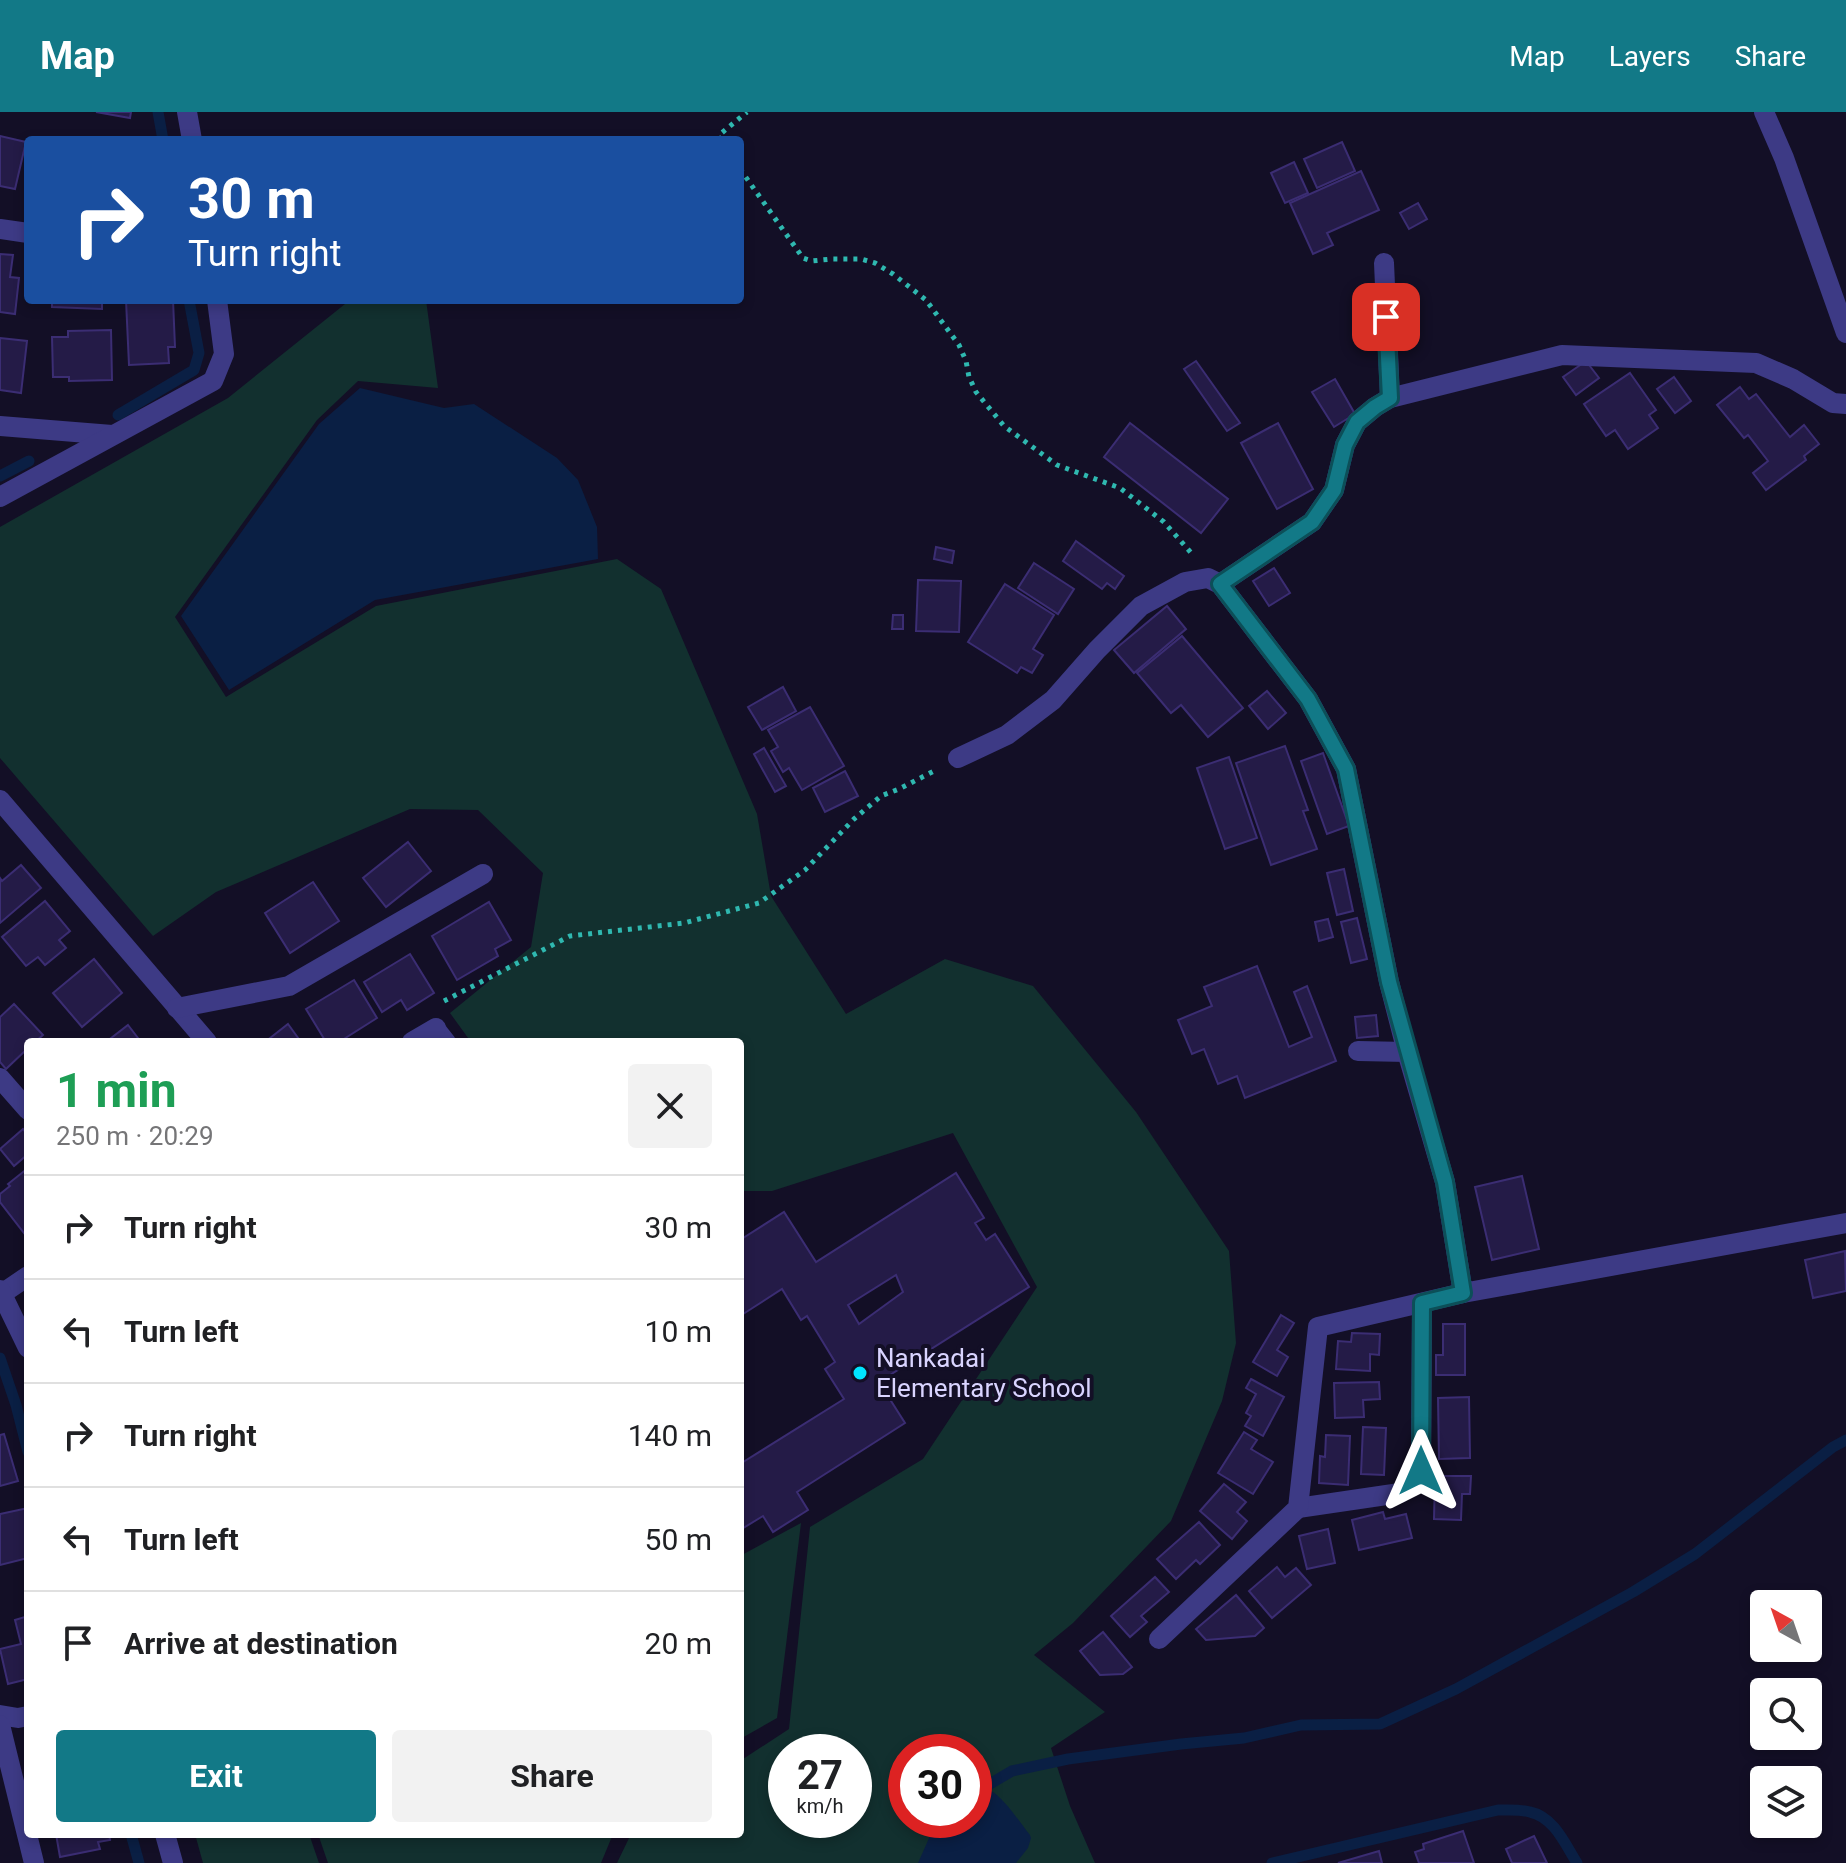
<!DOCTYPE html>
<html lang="en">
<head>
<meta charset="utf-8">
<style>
  body { margin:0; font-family:Roboto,sans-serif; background:#f2f2f2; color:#202124; height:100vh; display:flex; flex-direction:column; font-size:30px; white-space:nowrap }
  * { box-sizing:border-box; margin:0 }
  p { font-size:26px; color:#757577 }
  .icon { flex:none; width:44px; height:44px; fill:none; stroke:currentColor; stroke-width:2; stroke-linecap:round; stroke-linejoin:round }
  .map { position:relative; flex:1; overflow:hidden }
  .drawer { position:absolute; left:24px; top:926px; width:720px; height:800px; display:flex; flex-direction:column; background:#fff; border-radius:8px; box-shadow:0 4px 12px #0003 }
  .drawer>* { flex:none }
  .banner { position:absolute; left:24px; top:24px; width:720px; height:168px; border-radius:8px; box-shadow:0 4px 12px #0003; background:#1a4fa0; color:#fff; overflow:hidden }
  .needle { width:52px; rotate:320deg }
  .fabs { position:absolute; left:1750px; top:1478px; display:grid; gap:16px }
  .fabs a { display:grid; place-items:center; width:72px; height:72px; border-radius:8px; background:#fff; box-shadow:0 4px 12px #0003; font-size:40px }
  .speed { position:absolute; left:768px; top:1622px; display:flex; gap:16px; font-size:40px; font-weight:700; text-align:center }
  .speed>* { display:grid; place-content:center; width:104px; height:104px; border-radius:50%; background:#fff; box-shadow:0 4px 12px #0003; line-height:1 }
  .speed small { font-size:20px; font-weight:400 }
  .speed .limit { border:12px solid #d22; background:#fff; color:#111 }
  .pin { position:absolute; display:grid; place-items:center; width:68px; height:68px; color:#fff; margin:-34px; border-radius:16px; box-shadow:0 4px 12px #0006 }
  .me { position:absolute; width:88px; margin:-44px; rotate:0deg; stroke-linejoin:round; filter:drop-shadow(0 0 6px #0008) }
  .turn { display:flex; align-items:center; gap:28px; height:168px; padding:0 32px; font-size:36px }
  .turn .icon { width:104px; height:104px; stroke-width:2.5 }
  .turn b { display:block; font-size:56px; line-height:68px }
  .round { display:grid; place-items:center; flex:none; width:84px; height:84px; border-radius:8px; background:#f2f2f2 }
  .head { display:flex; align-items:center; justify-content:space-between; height:136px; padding:0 32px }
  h1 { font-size:48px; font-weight:700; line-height:60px; color:#1e9e55 }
  .cta { display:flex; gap:16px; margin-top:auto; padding:16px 32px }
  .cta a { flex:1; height:92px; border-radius:8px; background:#127987; color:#fff; font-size:32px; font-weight:700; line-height:92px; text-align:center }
  .cta a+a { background:#f2f2f2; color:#202124 }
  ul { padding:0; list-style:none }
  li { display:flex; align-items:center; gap:24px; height:104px; padding:0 32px; border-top:2px solid #e0e0e0 }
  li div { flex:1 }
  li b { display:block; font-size:30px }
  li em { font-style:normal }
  header { display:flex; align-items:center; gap:48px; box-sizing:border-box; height:112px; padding:0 40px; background:#127987; color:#fff }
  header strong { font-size:38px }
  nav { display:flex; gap:44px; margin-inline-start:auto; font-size:28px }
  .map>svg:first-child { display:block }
  .green { fill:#12302f; fill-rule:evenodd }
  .water { fill:#0a1f44 }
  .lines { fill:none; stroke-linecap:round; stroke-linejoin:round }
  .stream { stroke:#0a1f44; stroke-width:11 }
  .building { fill:#241b47; stroke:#3b2d73; stroke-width:2; fill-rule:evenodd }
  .path { stroke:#2fb8b0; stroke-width:5; stroke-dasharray:4 6; stroke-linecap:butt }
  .service { stroke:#3d3a85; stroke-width:18 }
  .minor { stroke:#3d3a85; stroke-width:20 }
  .tertiary { stroke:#3d3a85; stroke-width:20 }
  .route-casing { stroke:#0c4f58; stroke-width:20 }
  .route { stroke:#127987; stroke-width:14 }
  .poi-dot { fill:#00e5ff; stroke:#130f26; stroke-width:3 }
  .labels { text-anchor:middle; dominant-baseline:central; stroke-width:8; stroke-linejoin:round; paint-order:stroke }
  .poi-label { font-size:26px; fill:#d9d4ff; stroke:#130f26; text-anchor:start }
</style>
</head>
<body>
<header>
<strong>Map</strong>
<nav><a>Map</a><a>Layers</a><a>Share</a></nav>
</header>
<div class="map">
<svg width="1846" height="1751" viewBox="0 0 1846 1751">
  <rect width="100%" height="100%" fill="#130f26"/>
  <g class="green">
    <path d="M350 188H426L438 276 358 269 317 308 175 505 226 585 376 494 617 447 661 477 757 702 771 784 846 902 945 847 1033 874 1136 1000 1229 1139 1236 1231 1222 1289 1171 1409 1073 1511 1034 1543 1105 1600 1051 1636 1070 1694 1095 1751H617L631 1722H740V1649L789 1617 810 1415 923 1347 1037 1175 953 1021 772 1079H740V930H471L450 901 531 835 543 761 478 698 410 697 216 780 153 824 0 646V415L228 286ZM786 1640H854V1708H786ZM906 1640H974V1708H906Z"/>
    <path d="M801 1411 777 1606 740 1627V1444Z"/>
    <path d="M195 1722H309L319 1751H203Z"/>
    <path d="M318 1722H613L601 1751H328Z"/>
  </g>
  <g class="water">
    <path d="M360 276 444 296 474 292 557 346 578 368 597 415 598 447 375 488 229 578 181 504 319 312Z"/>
    <path d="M974 1672C999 1675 1015 1705 1030 1723L1031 1726 1028 1736 1016 1751H918L934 1715 939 1708H974Z"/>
  </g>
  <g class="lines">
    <g class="stream">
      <path d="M158 0 163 28"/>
      <path d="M118 303 194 258 199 241 189 188"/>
      <path d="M0 364 29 349"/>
      <path d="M0 1246 16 1293 28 1340"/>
      <path d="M974 1692 977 1685 988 1673 1012 1659 1068 1647 1181 1632 1244 1626 1301 1613 1380 1612 1456 1577 1633 1480 1695 1442 1833 1335 1846 1328"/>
      <path d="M131 1722 139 1751"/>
      <path d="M1272 1751 1498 1698C1508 1698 1520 1697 1530 1700 1554 1705 1565 1732 1577 1751"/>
    </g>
  </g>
  <g class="building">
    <path d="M96 0H131L130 6Z"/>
    <path d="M0 24 26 30 15 77 0 74Z"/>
    <path d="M1342 30 1355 59 1317 76 1304 47Z"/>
    <path d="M1294 50 1308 81 1285 91 1271 61Z"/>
    <path d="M1361 59 1379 98 1327 121 1333 133 1313 142 1290 91Z"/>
    <path d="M1418 91 1427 107 1409 117 1400 101Z"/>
    <path d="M0 142 13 143 10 165 19 166 15 202 0 200Z"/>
    <path d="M43 188H102V197L52 195V190H43Z"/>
    <path d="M126 188H173L175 235H168L169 251 129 253Z"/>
    <path d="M111 218 112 268 69 269V265H53L52 225H68V219Z"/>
    <path d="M0 226 27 229 21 281 0 278Z"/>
    <path d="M1196 249 1240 311 1227 319 1184 257Z"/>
    <path d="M1586 249 1599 266 1576 283 1563 265Z"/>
    <path d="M1630 261 1656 298 1649 303 1658 316 1628 337 1615 318 1606 324 1584 292Z"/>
    <path d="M1674 265 1691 289 1675 301 1657 277Z"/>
    <path d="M1335 267 1355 302 1334 315 1312 280Z"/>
    <path d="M1740 275 1749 287 1756 282 1790 325 1804 313 1819 332 1804 344 1806 348 1766 378 1753 361 1768 349 1748 323 1744 326 1717 293Z"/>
    <path d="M1130 311 1228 387 1201 421 1104 345Z"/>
    <path d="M1278 311 1313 377 1277 397 1241 331Z"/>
    <path d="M1076 429 1124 464 1115 477 1107 471 1102 477 1063 449Z"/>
    <path d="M936 435 954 439 952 451 934 447Z"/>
    <path d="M1034 451 1074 477 1058 502 1018 476Z"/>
    <path d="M1274 456 1290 481 1269 494 1253 469Z"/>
    <path d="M918 468 961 469 959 520 916 519Z"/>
    <path d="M1005 472 1054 503 1033 537 1043 543 1032 561 1021 555 1017 561 968 530Z"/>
    <path d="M1167 494 1186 517 1134 561 1114 538Z"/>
    <path d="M893 503H903V517H892Z"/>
    <path d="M1182 524 1243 596 1208 625 1181 593 1171 601 1137 561Z"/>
    <path d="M783 575 796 599 762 618 748 595Z"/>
    <path d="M1267 579 1286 601 1268 617 1249 594Z"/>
    <path d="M810 595 844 654 802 678 789 656 783 660 771 639 778 635 768 618Z"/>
    <path d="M1285 634 1308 698 1303 699 1317 737 1271 753 1236 651Z"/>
    <path d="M764 636 786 674 775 680 754 642Z"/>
    <path d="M1323 641 1349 714 1327 722 1301 649Z"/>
    <path d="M1229 645 1257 726 1225 737 1197 656Z"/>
    <path d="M845 659 858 684 825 700 813 676Z"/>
    <path d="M408 730 431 759 386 795 363 766Z"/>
    <path d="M21 753 41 776 0 811V766L2 769Z"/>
    <path d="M1344 757 1353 799 1337 803 1327 761Z"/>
    <path d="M313 770 339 809 290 841 265 801Z"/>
    <path d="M45 789 70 819 59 828 66 836 45 853 38 845 26 854 2 825Z"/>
    <path d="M489 790 511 828 495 837 498 844 457 868 432 824Z"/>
    <path d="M1357 806 1367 847 1351 851 1341 810Z"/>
    <path d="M1328 807 1333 825 1319 829 1315 810Z"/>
    <path d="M410 842 434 881 407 898 401 888 382 900 364 870Z"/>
    <path d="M94 847 122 881 82 915 53 881Z"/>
    <path d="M1257 854 1289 935 1312 925 1294 880 1307 874 1336 949 1245 986 1237 964 1218 972 1204 937 1192 942 1178 908 1212 894 1204 875Z"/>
    <path d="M354 868 377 906 339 930H326L306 897Z"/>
    <path d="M14 892 43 923 35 930H28V936L6 957 0 950V905Z"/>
    <path d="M1376 903 1378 924 1357 926 1355 905Z"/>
    <path d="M288 912 301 930H265Z"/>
    <path d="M128 913 141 930H106Z"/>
    <path d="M23 1017 28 1023V1042L14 1054 0 1037Z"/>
    <path d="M28 1056V1118L24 1121 0 1090V1082L10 1074 8 1072Z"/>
    <path d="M956 1061 984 1106 975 1111 986 1128 995 1122 1029 1175 879 1270 905 1311 797 1380 808 1398 773 1420 763 1404 740 1418V1352L844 1287 825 1257 835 1250 807 1204 801 1208 782 1177 740 1204V1128L784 1100 816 1150ZM896 1163 903 1180 859 1212 848 1193Z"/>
    <path d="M1522 1064 1539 1137 1492 1148 1475 1075Z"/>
    <path d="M1845 1139 1846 1179 1813 1186 1805 1148Z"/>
    <path d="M1281 1203 1294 1211 1277 1238 1288 1245 1277 1264 1253 1250Z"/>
    <path d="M1443 1212H1465V1263H1436V1243H1443Z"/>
    <path d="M1352 1221 1380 1222 1379 1243 1370 1242V1259L1336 1257 1338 1229 1351 1230Z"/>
    <path d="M1251 1267 1284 1285 1263 1324 1245 1314 1251 1304 1246 1301 1256 1282 1246 1276Z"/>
    <path d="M1379 1270 1380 1287 1363 1288 1364 1305 1335 1306 1334 1271Z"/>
    <path d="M1469 1285 1470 1346 1439 1347 1438 1286Z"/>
    <path d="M1363 1315 1386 1316 1384 1363 1361 1362Z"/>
    <path d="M1244 1320 1257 1328 1251 1337 1273 1350 1253 1382 1218 1361Z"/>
    <path d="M4 1322 18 1369 0 1374V1323Z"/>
    <path d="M1326 1323 1350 1324 1348 1373 1319 1371 1320 1344 1325 1345Z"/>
    <path d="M1435 1364H1471L1470 1382H1462L1461 1408 1434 1407Z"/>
    <path d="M1224 1372 1246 1390 1237 1400 1247 1409 1232 1427 1200 1399Z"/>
    <path d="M28 1396V1446L0 1453V1402Z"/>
    <path d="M1383 1400 1385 1407 1406 1402 1412 1426 1359 1438 1352 1408Z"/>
    <path d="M1199 1410 1220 1433 1200 1452 1196 1448 1176 1467 1157 1447Z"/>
    <path d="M1328 1417 1335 1451 1307 1457 1299 1424Z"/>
    <path d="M1277 1455 1285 1465 1296 1456 1311 1473 1272 1506 1249 1479Z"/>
    <path d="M1155 1465 1169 1480 1141 1504 1147 1510 1130 1525 1111 1504Z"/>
    <path d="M1236 1483 1264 1516 1255 1524 1206 1528 1196 1517Z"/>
    <path d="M28 1504V1567L8 1572 0 1537 21 1532 15 1508Z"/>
    <path d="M1103 1520 1132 1555 1123 1562 1100 1563 1080 1539Z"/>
    <path d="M1463 1719 1474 1751H1419L1415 1740 1424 1737 1423 1732Z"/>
    <path d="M56 1722H109L110 1728 98 1730 100 1737 60 1745Z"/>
    <path d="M1534 1724 1547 1751H1512L1506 1737Z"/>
    <path d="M1379 1739 1382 1751H1338Z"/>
  </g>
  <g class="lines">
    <g class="path">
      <path d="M720 28 718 24 747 0"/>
      <path d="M740 57 803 146 812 149 832 147H861L875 151 893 162 926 188 959 233 966 249 969 265 976 280 1004 314 1057 353 1120 376 1164 410 1193 443"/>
      <path d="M444 889 570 824 684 811 759 791 805 758 854 707 881 684 899 677 936 658"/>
    </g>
    <path class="service" d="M436 916 447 930"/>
    <g class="minor">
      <path d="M187 0 192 28"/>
      <path d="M1764 0 1784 46 1846 221"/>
      <path d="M0 117 28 121"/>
      <path d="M1384 151 1390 286"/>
      <path d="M0 314 112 323"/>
      <path d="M0 385 213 269 224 242 217 188"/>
      <path d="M1220 472 1312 410 1334 378 1345 333 1357 310 1375 295 1390 286 1562 243 1756 251 1793 267 1833 291 1846 292"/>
      <path d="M958 646 1007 623 1053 588 1097 538 1141 494 1185 470 1208 466 1220 472 1308 587 1346 657 1389 870 1407 940 1445 1070 1463 1181 1846 1111"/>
      <path d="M0 688 207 930"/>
      <path d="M177 896 289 874 483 762"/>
      <path d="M412 930 436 916"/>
      <path d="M1358 939 1407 940"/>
      <path d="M0 966 28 998"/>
      <path d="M3 1181 28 1164"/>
      <path d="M1298 1396 1400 1381 1421 1359 1422 1191"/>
      <path d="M1159 1527 1298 1396 1318 1215 1463 1181"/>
      <path d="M0 1603 18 1606 28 1604"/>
      <path d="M0 1613 34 1751"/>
    </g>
    <g class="tertiary">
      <path d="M0 1178 28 1236"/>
      <path d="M165 1722 173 1751"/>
    </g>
  </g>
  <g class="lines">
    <g class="route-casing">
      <path id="route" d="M1386 205 1390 286 1375 295 1357 310 1345 333 1334 378 1312 410 1220 472 1308 587 1346 657 1389 870 1445 1070 1463 1181 1422 1191 1421 1359"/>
    </g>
    <use href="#route" class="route"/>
  </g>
  <circle class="poi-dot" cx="860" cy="1261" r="8"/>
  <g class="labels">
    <g class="poi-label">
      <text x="876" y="1246">Nankadai<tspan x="876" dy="30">Elementary School</tspan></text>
    </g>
  </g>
</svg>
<div class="fabs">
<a><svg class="needle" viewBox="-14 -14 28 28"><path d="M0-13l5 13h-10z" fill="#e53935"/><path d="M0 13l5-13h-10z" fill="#757577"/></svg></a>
<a><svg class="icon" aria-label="search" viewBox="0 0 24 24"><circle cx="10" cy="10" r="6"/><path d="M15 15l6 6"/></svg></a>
<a><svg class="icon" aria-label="layers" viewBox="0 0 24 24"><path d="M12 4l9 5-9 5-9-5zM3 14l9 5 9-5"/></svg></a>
</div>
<div class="speed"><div>27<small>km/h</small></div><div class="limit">30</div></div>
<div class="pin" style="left:1386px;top:205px;background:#d93025"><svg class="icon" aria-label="arrive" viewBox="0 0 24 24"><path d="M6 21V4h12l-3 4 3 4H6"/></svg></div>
<svg class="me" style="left:1421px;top:1359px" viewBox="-20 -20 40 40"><path d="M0-17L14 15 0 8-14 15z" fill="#127987" stroke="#fff" stroke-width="4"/></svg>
<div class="banner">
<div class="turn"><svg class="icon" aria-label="right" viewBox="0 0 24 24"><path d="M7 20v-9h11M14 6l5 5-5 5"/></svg><div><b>30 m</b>Turn right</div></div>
</div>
<section class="drawer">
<div class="head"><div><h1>1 min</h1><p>250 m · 20:29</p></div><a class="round"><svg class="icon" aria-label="close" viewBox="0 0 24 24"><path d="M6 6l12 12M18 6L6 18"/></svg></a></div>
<ul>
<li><svg class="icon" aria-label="right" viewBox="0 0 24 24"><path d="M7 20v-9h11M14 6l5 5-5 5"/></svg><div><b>Turn right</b></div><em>30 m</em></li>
<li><svg class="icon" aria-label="left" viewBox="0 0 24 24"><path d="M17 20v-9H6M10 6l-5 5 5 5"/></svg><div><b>Turn left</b></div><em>10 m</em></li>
<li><svg class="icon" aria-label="right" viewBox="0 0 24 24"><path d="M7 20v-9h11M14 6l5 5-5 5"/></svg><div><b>Turn right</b></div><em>140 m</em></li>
<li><svg class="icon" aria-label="left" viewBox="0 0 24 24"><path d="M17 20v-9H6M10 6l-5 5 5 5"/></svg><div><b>Turn left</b></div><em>50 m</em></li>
<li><svg class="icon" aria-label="arrive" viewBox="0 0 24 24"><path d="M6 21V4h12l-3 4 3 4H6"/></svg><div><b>Arrive at destination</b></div><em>20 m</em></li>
</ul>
<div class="cta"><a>Exit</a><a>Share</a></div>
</section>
</div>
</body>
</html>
